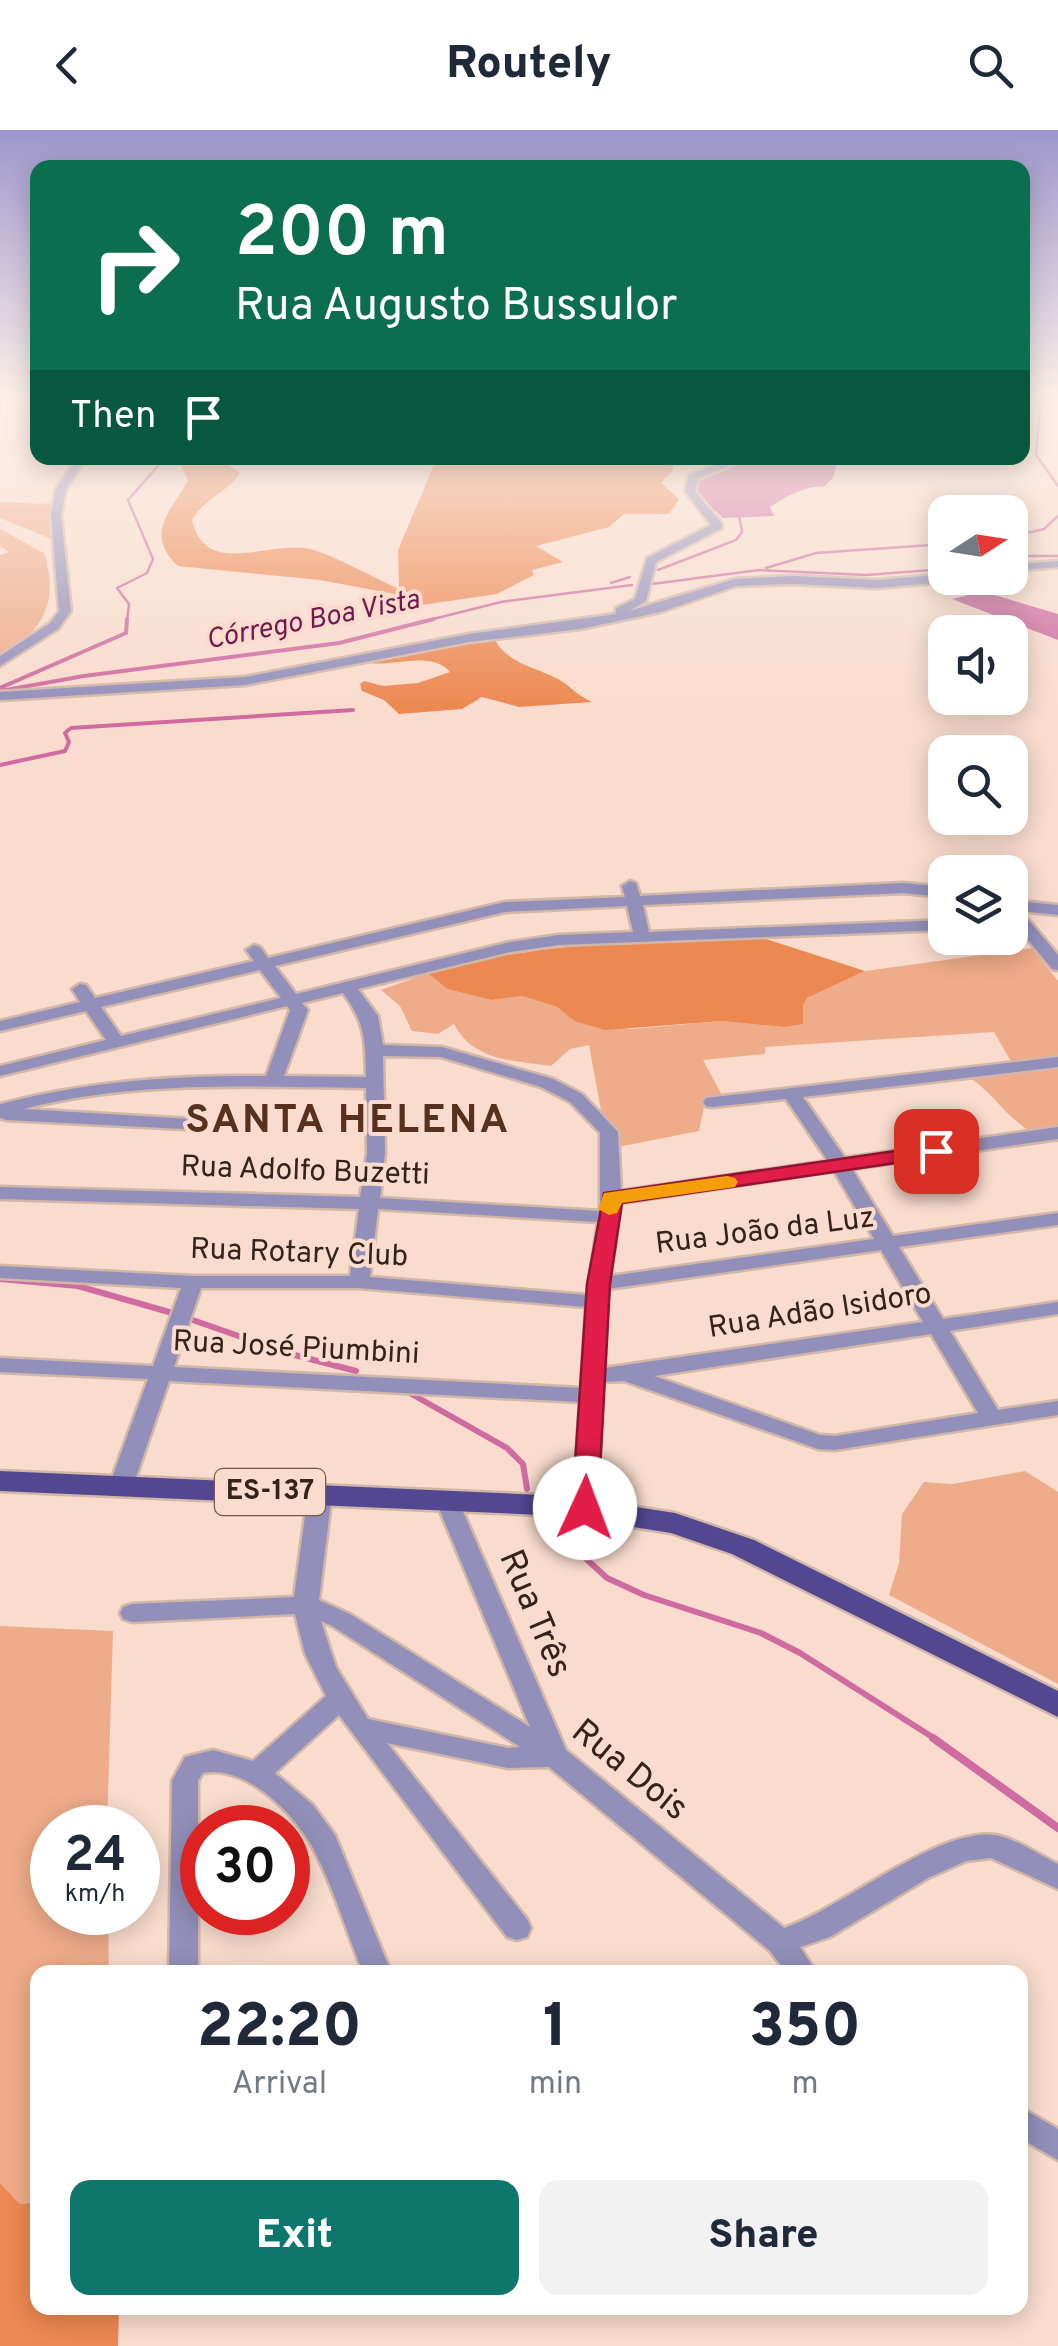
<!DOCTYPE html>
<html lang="en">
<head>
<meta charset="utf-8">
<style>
  body { margin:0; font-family:Overpass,sans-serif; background:#f2f2f3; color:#1f2937; height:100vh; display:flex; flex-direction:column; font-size:38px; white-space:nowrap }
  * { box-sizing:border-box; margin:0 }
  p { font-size:32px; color:#747a83 }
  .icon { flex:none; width:55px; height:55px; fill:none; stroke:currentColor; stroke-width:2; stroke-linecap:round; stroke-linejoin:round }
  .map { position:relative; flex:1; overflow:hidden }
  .drawer { position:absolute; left:30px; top:1835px; width:998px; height:350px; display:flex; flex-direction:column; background:#fff; border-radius:20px; box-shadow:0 5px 25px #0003 }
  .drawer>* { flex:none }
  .hud { position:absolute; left:30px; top:30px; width:1000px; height:305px; border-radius:20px; box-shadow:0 5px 25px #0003; background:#0b6e4f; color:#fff; overflow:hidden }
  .needle { width:65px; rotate:78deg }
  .buttons { position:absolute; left:928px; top:365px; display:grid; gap:20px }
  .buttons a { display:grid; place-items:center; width:100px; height:100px; border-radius:20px; background:#fff; box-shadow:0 5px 25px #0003; font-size:50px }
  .speed { position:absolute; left:30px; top:1675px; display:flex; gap:20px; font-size:50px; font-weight:700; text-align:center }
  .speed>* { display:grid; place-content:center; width:130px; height:130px; border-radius:50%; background:#fff; box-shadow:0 5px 25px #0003; line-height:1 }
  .speed small { font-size:25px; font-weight:400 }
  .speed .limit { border:15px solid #d22; background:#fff; color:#111 }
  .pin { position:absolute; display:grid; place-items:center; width:85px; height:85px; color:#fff; margin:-42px; border-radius:20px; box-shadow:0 5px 15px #0006 }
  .me { position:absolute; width:110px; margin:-55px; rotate:2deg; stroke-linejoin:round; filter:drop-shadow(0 0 8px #0008) }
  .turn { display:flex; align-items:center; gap:35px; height:210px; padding:0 40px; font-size:45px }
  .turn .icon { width:130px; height:130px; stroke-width:2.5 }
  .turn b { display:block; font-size:70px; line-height:85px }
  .then { display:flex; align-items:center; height:95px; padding:0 40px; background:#0003; gap:20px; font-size:38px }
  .eta { display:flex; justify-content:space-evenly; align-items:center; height:170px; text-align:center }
  .eta b { font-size:60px; font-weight:800; line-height:70px }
  .cta { display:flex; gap:20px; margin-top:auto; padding:20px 40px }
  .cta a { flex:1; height:115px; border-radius:20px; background:#0f766e; color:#fff; font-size:40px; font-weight:800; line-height:115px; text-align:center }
  .cta a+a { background:#f2f2f3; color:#1f2937 }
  header { display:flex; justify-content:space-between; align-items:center; height:130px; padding:0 40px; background:#fff; font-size:45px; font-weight:800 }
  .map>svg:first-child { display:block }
  .green { fill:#efac8a }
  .forest { fill:#ec8851 }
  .water { fill:#cf6ba1 }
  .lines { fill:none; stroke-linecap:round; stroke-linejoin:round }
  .stream-far3 { stroke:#cf6ba1; stroke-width:2.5 }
  .stream-far2 { stroke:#cf6ba1; stroke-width:4 }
  .stream-far1 { stroke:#cf6ba1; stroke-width:6 }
  .stream { stroke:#cf6ba1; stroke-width:8 }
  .minor-casing { stroke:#d2b7a9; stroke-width:5 }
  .major-casing { stroke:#d2b7a9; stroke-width:5 }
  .minor { fill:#928fba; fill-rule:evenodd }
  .major { fill:#534792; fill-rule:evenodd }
  .route { fill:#e11d48; stroke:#92132f; stroke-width:2.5 }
  .slow { fill:#f59e0b }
  .labels { text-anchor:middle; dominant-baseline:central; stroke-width:8; stroke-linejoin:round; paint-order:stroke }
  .far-water-label { font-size:28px; font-style:italic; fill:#73184f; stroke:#f9dccd }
  .shield { fill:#f9dccd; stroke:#705a50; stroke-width:2.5 }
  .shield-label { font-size:28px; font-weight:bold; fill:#35231a }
  .street-label { font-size:30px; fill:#35231a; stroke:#f9dccd }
  .near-street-label { font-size:35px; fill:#35231a; stroke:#f9dccd }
  .district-label { font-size:40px; font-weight:bold; letter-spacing:2.5px; fill:#57311d; stroke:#f9dccd }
</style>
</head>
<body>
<header><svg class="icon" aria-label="back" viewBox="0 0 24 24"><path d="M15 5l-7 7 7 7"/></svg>Routely<svg class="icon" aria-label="search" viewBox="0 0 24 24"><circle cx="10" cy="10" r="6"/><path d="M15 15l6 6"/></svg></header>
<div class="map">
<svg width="1058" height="2216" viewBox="0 0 1058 2216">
  <rect width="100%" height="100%" fill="#f9dccd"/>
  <g class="green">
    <path d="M0 372 54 374 60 380 65 403 49 408 0 388Z"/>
    <path d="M0 399 44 423C61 477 40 499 0 532V425L9 422 0 416Z"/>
    <path d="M1032 818 1058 851V1012C1010 1001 1002 968 966 945L1016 940 994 902 765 917V924L703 930 722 965 705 972 699 1001 608 1019 589 915 570 919 551 936C514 931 473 931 454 894L438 904 412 901 400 876 381 860 428 843 447 859 491 870 522 866 557 877 574 891 632 899 722 891 783 897 807 868 865 841Z"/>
    <path d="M1025 1341 1058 1362V1554L889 1465 899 1433 902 1384 924 1352 953 1354Z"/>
    <path d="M0 1496 113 1501 107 1697 52 1698V1782L108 1783 109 1842H38L37 2072 20 2074 0 2053Z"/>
  </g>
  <g class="forest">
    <path d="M178 328H217L240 343C227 363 204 368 192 390 205 447 264 413 305 418 327 421 376 449 399 459L398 420 437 328H673V340L661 353 679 369 669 384H624L609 397 536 416 563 432 532 440 534 445 497 464 422 475 400 465 320 450 178 436C145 405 169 382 188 351Z"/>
    <path d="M486 508 495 510C508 534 536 537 558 549 569 555 578 566 592 572L519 577 482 567 462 579 399 584 384 570 362 561 360 554 364 551 383 556 418 553 450 542C430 519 389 539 364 532Z"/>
    <path d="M763 808 865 841 807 868 803 875V894L783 897 722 891 605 900 574 891 557 877 522 866 491 870 447 859 428 843C538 811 649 811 763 808Z"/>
    <path d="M0 2053 20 2074 37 2072 38 2178H119L118 2216H0Z"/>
  </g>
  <g class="water">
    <path d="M758 328H821L837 333 833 348 825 356C804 356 787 366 770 377L774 386 723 388 696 363 693 354 698 347Z"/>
    <path d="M984 462 1058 484V510L952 469Z"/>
  </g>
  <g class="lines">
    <g class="stream-far3">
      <path d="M1029 270 1040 279 1036 325 1058 356"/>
      <path d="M1010 407 1044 399 1058 386"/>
      <path d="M1010 426H1058"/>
      <path d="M766 438 816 423 945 414"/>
      <path d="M658 440 736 410 742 402 739 386"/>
      <path d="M940 451 971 466"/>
      <path d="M611 453 630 447"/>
      <path d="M652 454 759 440 866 445 945 439"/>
      <path d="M127 491 129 474 117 458 147 443 153 429 128 370 165 328"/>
      <path d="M425 491 501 472 632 455"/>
    </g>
    <g class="stream-far2">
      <path d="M0 558 126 503 127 489"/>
      <path d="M0 561 84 546 339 513 434 489"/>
      <path d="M0 635 65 621 69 612 65 603 71 598 353 580"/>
    </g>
    <g class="stream-far1">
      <path d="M0 1149 78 1156 176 1184"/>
      <path d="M187 1188 287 1223 356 1241"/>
      <path d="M408 1262 507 1318 523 1334 527 1359"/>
      <path d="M535 1382 607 1448 644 1465 761 1503 800 1523 937 1610"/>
    </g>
    <path class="stream" d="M933 1608 1058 1698"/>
    <g class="minor-casing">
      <g id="minor">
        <path d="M77 328H87L66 359 61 385 71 481 58 499 0 536V526L50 493 59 481 51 385 56 359Z"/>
        <path d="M736 328H749L698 349 695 361 722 394V398L656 432 646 471 629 481 735 449 793 446 878 450 945 444V448H951L945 452 878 458 793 454 736 456 661 482 580 499 469 512 245 555 0 570V562L245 547 469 504 616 484V478L635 469 647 428 711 395 685 361 689 345Z"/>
        <path d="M1058 431V437L1010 441V435Z"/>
        <path d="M630 751 636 753 640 766 903 753 945 757V767L903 763 643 775 649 802 945 790V800L559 815 510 822 358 859 378 886 383 915 442 917 553 949 582 964 618 1002 621 1061 828 1031 786 969 712 977 706 976 703 972 706 968 1058 927V937L803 967 845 1028 1058 997V1009L852 1039 893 1106 1058 1083V1095L899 1117 943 1189 1058 1172V1184L950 1201 998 1280 1058 1271V1285L835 1320 818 1319 624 1251 603 1252 597 1378 593 1384H577L573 1378 580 1272 169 1251 133 1356 129 1362H113L109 1356 148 1249 0 1242V1228L153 1236 181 1158 0 1148V1136L193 1146H350L359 1079 0 1069V1057L360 1067 367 1023 366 958C252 957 136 950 24 979L191 989 193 993 191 997 184 999 6 990 0 988V974C88 951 175 945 266 946L290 880 287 876 0 946V936L106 910 86 881 0 901V891L80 872 72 859 80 854 86 855 95 868 254 831 246 820 254 815 260 817 268 828 505 772 625 767 622 756ZM627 776 633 802 559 805 510 812 296 864 275 836 505 782ZM260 840 281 868 121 906 101 877ZM343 863C366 894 365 911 366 947L284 946 308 880 302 873ZM383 926 441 927 541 957 570 972 600 1003V1081L380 1068 385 1023ZM834 1041 874 1109 610 1146 621 1073ZM378 1079 598 1092 587 1165 370 1147ZM881 1120 923 1192 604 1238 608 1159ZM201 1158H359L586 1177 581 1258 174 1237ZM931 1204 978 1283 835 1306 820 1305 654 1246Z"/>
        <path d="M1010 770 1058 775V785L1021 781 1058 825V840L1052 839 1010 788Z"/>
        <path d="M320 1356 328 1358 332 1364 319 1470 350 1484 530 1597 435 1369 439 1363H455L566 1620 784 1798C841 1779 938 1697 995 1705 1015 1708 1039 1725 1058 1734V1759L991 1728 966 1731 928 1748 830 1807 800 1817 816 1842H786L770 1821 549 1637 508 1638 387 1613 527 1789 531 1798 527 1807 517 1810 507 1807 339 1585 275 1643 313 1675 335 1705 391 1842H363C346 1802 334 1757 313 1718 295 1684 245 1634 203 1643L198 1651V1842H169L172 1651 185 1627 213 1620 253 1631 326 1566 305 1524 295 1484 132 1492 123 1489 120 1483 123 1477 132 1474 294 1467 308 1364 312 1358ZM321 1491 332 1496 520 1617 508 1618 368 1589 336 1537Z"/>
        <path d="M1020 1977 1058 1999V2030L1020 2008Z"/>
      </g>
    </g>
    <g class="major-casing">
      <path id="major" d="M0 1341 564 1366 675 1383 754 1410 1058 1561V1587L732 1424 671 1403 564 1386 0 1361Z"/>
    </g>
    <use href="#minor" class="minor"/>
    <use href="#major" class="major"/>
  </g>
  <linearGradient id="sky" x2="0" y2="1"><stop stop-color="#9e97cc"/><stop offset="0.46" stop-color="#fcefe8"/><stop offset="1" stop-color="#fcefe8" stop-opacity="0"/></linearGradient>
  <rect width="1058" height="581" fill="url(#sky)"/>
  <path class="route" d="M936 1015 946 1021 943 1026 622 1073 610 1154 598 1378 594 1385H576L572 1378 587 1154 604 1063Z"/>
  <path class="slow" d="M727 1046 735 1048 738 1052 735 1057 622 1073 617 1083 609 1085 598 1079 604 1063Z"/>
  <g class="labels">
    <g class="far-water-label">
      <text transform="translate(313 491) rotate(-11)">Córrego Boa Vista</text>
    </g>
    <rect class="shield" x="215" y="1339" width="110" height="46" rx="8"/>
    <g class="shield-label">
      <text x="270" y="1362">ES-137</text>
    </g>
    <g class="street-label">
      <text transform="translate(305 1042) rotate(2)">Rua Adolfo Buzetti</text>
      <text transform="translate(765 1102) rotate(-7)">Rua João da Luz</text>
      <text transform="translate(299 1124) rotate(2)">Rua Rotary Club</text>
      <text transform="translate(820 1182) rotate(-9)">Rua Adão Isidoro</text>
      <text transform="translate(296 1219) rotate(3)">Rua José Piumbini</text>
    </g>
    <g class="near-street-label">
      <text transform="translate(534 1484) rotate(67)">Rua Três</text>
      <text transform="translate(629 1641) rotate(39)">Rua Dois</text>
    </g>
    <g class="district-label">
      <text x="348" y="992">SANTA HELENA</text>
    </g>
  </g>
</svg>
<div class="buttons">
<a><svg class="needle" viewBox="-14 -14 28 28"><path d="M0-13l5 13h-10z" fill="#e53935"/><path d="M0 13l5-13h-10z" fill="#747a83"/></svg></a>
<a><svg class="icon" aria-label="sound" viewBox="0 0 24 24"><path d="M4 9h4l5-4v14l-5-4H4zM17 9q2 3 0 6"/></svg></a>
<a><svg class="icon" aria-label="search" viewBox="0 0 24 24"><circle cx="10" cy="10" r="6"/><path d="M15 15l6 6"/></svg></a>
<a><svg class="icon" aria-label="layers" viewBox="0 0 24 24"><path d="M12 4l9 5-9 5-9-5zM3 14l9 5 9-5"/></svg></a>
</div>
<div class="speed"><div>24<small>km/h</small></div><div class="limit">30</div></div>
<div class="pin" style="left:936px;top:1021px;background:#d93025"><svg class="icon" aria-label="arrive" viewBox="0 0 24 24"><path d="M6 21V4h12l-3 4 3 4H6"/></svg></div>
<svg class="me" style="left:585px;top:1378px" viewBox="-20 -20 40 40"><circle r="19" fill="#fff"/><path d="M0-13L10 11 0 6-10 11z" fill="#e11d48"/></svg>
<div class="hud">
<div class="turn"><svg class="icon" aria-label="right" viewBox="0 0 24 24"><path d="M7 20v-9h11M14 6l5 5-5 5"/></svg><div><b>200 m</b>Rua Augusto Bussulor</div></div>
<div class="then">Then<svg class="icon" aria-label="arrive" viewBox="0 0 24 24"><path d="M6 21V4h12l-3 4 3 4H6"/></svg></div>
</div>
<section class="drawer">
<div class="eta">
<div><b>22:20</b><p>Arrival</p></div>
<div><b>1</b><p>min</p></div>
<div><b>350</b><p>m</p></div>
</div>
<div class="cta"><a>Exit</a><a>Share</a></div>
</section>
</div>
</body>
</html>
